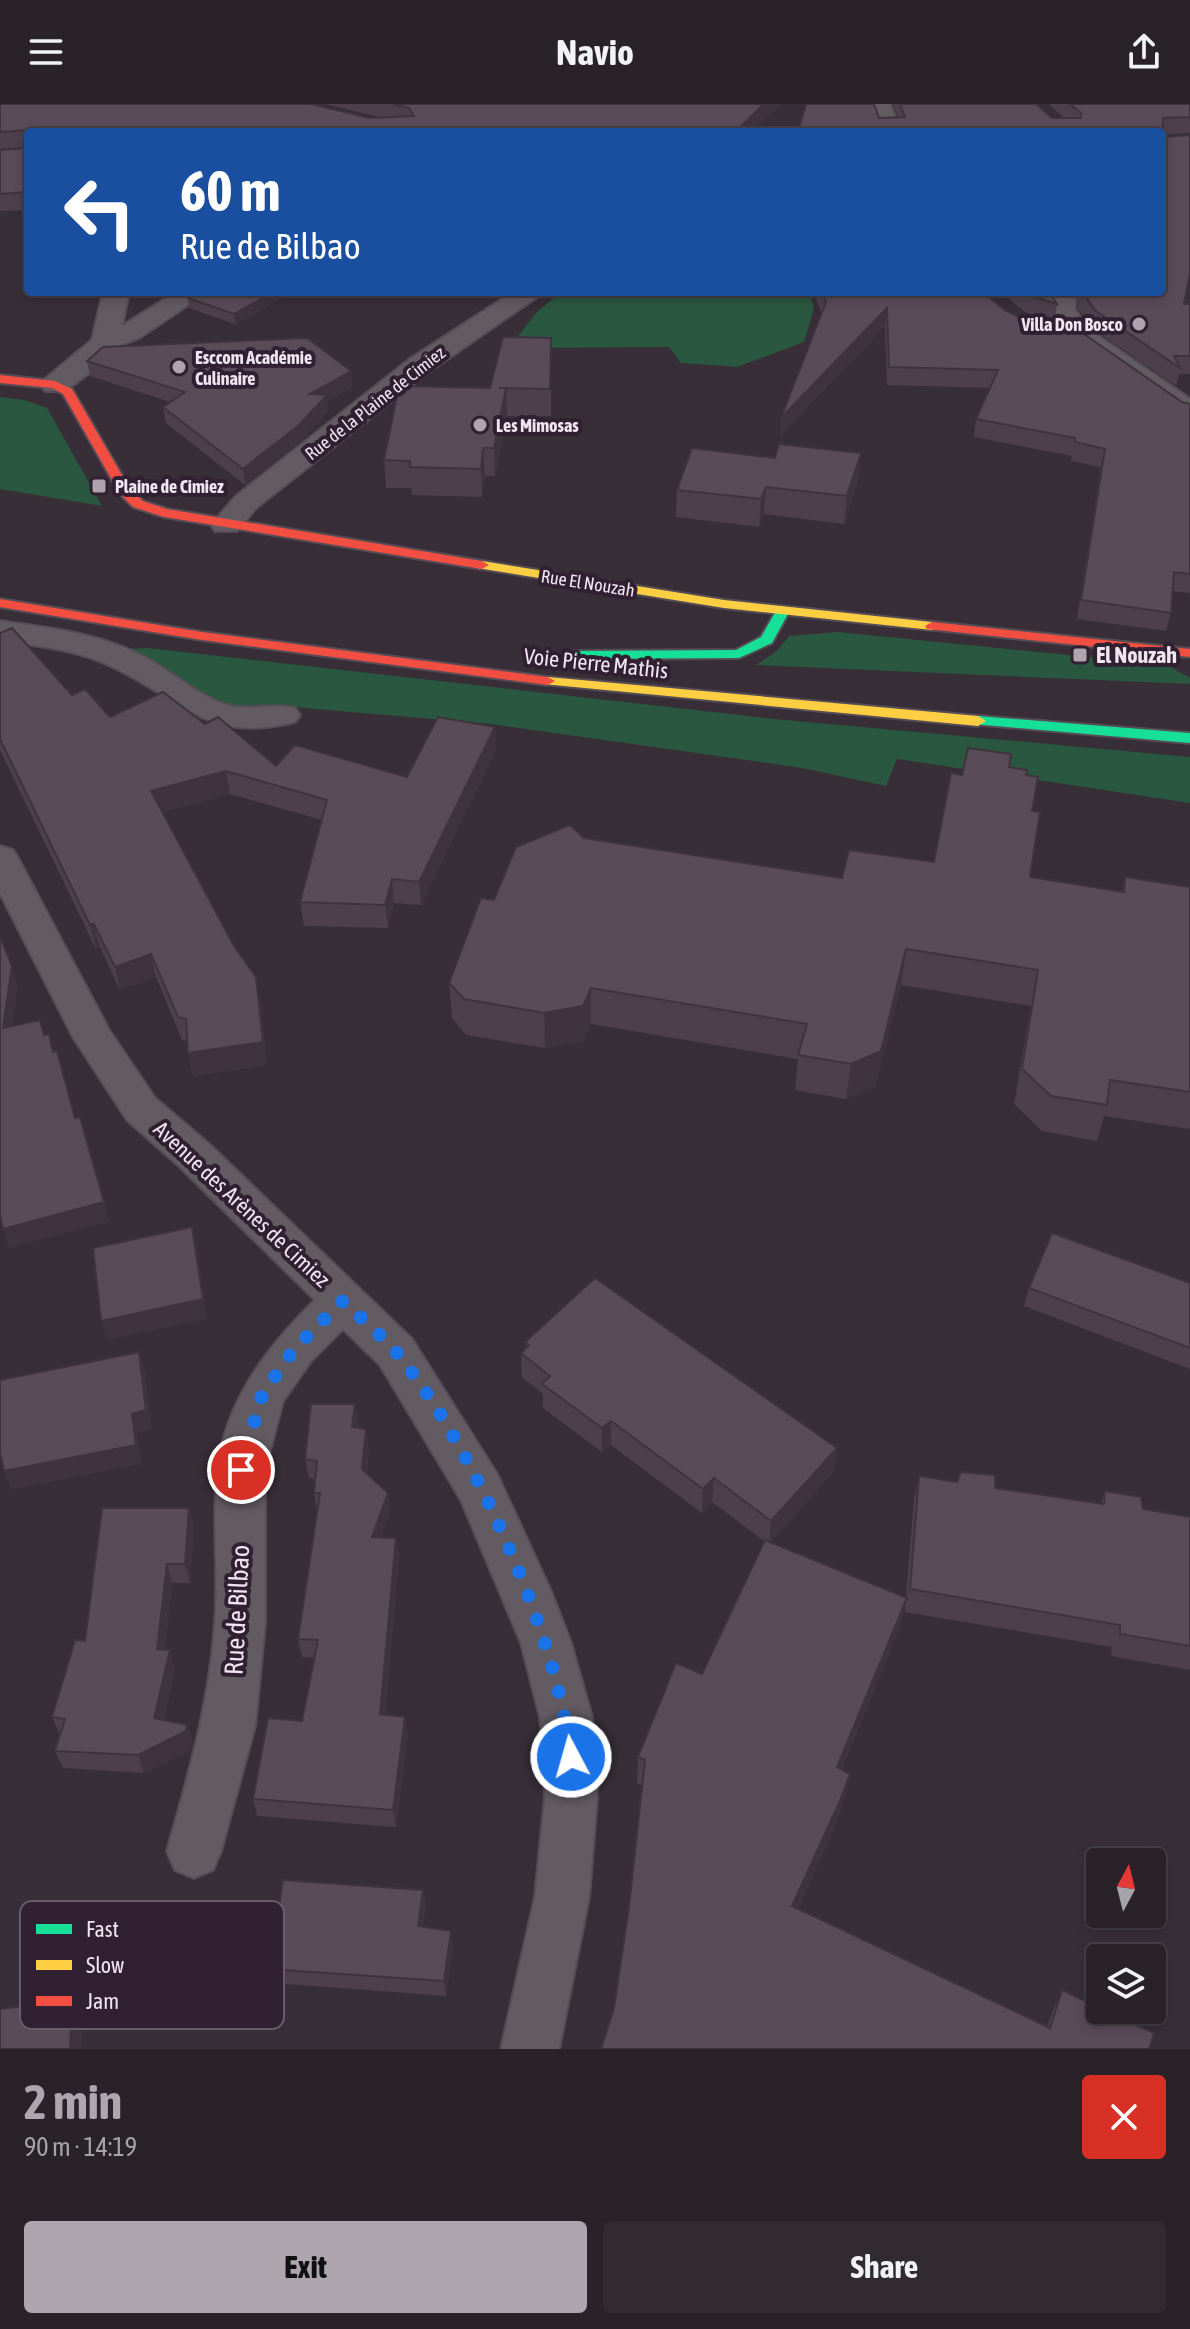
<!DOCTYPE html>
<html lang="en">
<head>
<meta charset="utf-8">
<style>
  body { margin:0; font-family:"Asap Condensed",sans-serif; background:#312a31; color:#f1f3f6; height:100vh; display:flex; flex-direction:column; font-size:30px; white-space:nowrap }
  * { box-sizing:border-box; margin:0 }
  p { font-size:26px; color:#a5a4a8 }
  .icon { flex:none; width:44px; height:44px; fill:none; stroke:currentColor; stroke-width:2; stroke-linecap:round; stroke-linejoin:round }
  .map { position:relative; height:1945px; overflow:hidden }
  .details { display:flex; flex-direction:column; background:#292229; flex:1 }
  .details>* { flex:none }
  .banner { position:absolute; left:24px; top:24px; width:1142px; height:168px; border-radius:8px; box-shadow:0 4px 12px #0003,0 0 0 2px #453f46; background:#1a4fa0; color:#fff; overflow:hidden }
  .needle { width:52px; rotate:7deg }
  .tools { position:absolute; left:1086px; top:1744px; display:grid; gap:16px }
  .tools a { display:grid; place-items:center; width:80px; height:80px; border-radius:8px; background:#292229; box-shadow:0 4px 12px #0003,0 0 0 2px #453f46; font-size:40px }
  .pin { position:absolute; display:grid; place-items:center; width:68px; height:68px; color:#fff; margin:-34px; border:4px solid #fff; border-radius:50%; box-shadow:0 2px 8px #0007 }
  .me { position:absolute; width:88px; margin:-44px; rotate:354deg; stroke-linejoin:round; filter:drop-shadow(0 0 6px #0008) }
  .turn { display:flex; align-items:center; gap:28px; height:168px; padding:0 24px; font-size:36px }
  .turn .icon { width:104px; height:104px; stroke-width:2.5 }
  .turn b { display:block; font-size:56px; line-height:68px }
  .round { display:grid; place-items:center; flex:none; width:84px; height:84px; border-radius:8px; background:#312a31 }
  .summary { display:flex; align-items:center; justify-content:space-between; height:136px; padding:0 24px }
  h1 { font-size:48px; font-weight:700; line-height:60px; color:#afa5af }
  .button { display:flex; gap:16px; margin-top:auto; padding:16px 24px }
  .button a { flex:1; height:92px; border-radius:8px; background:#afa5af; color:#111; font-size:32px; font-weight:700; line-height:92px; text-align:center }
  .button a+a { background:#312a31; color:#f1f3f6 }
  header { display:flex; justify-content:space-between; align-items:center; height:104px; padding:0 24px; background:#292229; font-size:36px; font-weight:700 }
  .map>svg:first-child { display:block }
  .green { fill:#2a573f }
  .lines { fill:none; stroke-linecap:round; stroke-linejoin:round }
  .street-casing { stroke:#554c55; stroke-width:4 }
  .fast-casing { stroke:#554c55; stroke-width:4 }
  .slow-casing { stroke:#554c55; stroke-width:4 }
  .jam-casing { stroke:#554c55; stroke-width:4 }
  .street { fill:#625c62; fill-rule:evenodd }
  .fast { fill:#16e098; fill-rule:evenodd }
  .slow { fill:#ffcf43; fill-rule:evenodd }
  .jam { fill:#f24e42; fill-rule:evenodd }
  .wall { fill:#4d404c }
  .shaded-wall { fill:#3f343e }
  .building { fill:#5a4b58; stroke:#3f343e; stroke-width:2 }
  .route { stroke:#1a73e8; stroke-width:14; stroke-dasharray:0 25.2 }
  .poi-dot { fill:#afa5af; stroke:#312031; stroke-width:3 }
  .labels { text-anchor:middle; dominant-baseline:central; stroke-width:8; stroke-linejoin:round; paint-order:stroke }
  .far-poi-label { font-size:18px; font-weight:bold; fill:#f0e5f0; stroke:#312031; text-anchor:start }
  .far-street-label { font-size:18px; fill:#f0e5f0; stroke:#312031 }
  .poi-label { font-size:22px; font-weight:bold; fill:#f0e5f0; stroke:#312031; text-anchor:start }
  .street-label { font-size:22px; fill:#f0e5f0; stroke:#312031 }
  .near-street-label { font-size:26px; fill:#f0e5f0; stroke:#312031 }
  .key { fill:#312031; stroke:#6a5b6a; stroke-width:2 }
  .key-label { font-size:22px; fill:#f0e5f0 }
</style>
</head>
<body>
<header><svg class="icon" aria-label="menu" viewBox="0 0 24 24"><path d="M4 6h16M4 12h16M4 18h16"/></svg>Navio<svg class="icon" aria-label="share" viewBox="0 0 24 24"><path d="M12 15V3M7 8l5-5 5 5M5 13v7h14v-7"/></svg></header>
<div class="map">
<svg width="1190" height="1945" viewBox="0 0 1190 1945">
  <rect width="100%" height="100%" fill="#372e37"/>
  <g class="green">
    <path d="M561 188H810L814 204 804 238 737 263 681 259 669 243 509 244 536 209Z"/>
    <path d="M0 293 24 296 47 304 102 402 0 385Z"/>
    <path d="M838 528 1167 561 1190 574V580L756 561 777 547 789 532Z"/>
    <path d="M148 544 774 615 1190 653V699L897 655 886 682 802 664 491 620 293 603 236 606 205 594 127 545Z"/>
  </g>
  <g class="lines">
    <g class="street-casing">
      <g id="street">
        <path d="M868 0H890L901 28H879Z"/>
        <path d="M103 188H129L122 222 176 188H207L139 234 114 244 100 261 65 287H45L41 281 45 275 92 236Z"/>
        <path d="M513 188H544L430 267 256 404 237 427H215L211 421 236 392 410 255Z"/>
        <path d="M1050 188H1076L1075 206 1091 227 1190 295V316L1180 314 1073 239 1049 207Z"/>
        <path d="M0 517C50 524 97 529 143 552 170 566 194 589 222 599 246 609 270 598 295 604L300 611 295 618C211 639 186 600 119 566 81 546 42 542 0 537Z"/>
        <path d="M0 742 13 746 18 754 109 926 155 994 209 1040 412 1235 497 1370 550 1485 571 1539 592 1613 597 1693 589 1793 559 1945H501L535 1793 545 1693 540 1613 521 1539 461 1396 380 1261 343 1225 311 1257 283 1297 265 1366V1520L255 1622 221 1747 213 1766 194 1774 175 1766 167 1747C189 1670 209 1601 215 1520 219 1470 212 1418 217 1368 225 1298 266 1244 315 1196L179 1062 127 1016 73 933 0 789Z"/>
      </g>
    </g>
    <g class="fast-casing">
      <g id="fast">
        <path d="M782 504 789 508 772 539 739 554 568 555 561 551 568 547 736 546 761 533 777 505Z"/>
        <path d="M978 612 1190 629V639L973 620 970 617Z"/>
      </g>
    </g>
    <g class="slow-casing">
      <g id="slow">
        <path d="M482 457 724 496 932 518 939 522 932 526 724 504 477 464V458Z"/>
        <path d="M548 573 978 612 986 617 978 622 543 580 541 577Z"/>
      </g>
    </g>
    <g class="jam-casing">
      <g id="jam">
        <path d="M0 271 55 277 72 285 130 385 143 397 167 405 482 457 489 461 482 465 164 413 133 403 120 390 63 290 52 284 0 279Z"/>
        <path d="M0 495 202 528 548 573 555 577 548 581 202 536 0 503Z"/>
        <path d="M932 518 1190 545V553L927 525 925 522Z"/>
      </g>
    </g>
    <use href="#street" class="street"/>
    <use href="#fast" class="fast"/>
    <use href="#slow" class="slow"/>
    <use href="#jam" class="jam"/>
  </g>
  <g class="wall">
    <path d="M0 0 370 14H383L325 0H780L751 28H28V106L0 107V46L27 44V43L0 45Z"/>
    <path d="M893 0H1036L1052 14H1064L1049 0H1190V29L1163 31 1184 200H1190V270H1179L1176 282 1093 225 1078 205V188H1162L798 28 879 14 898 13Z"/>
    <path d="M813 188H983L1006 207 1182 298 1190 300V489L1173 487 1171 509 1166 527 1077 515 1101 363 1071 357 1072 352 974 333 976 315 990 284 887 281 885 222 780 332 822 209Z"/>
    <path d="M1001 188H1049L1057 200 1054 218 1025 208Z"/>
    <path d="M286 192 235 220 189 204 188 194Z"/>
    <path d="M551 234V312H507L495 372H485L482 393 412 391 411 384H386L384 356 490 284Z"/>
    <path d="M87 257 351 267 352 283 327 297 328 307 301 337 245 381 166 319 163 303 170 298 90 272Z"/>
    <path d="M775 354 858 377 844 420 764 410 759 423 676 413 677 386Z"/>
    <path d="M0 529 72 591 110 613 205 620 276 662 407 673 495 623 496 646 421 801 394 799 388 824 304 822 300 798 322 716 230 690 162 708 260 897 267 961 193 972 188 949 187 937 182 936 156 873 120 886 100 843 96 845 0 646Z"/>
    <path d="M1009 663 1026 671 1032 707 1030 773 1122 788 1125 773 1190 783V1025L1104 1012 1097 1037 1042 1027 1014 1000 1031 902 901 881 875 983 846 995 795 986 798 955 591 920 584 937 545 944 466 931 452 914 449 879 494 796 584 734 842 774 934 758 962 671Z"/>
    <path d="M1190 1179V1265L1024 1202 1029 1184Z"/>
    <path d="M525 1238 837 1344 834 1367 771 1438 906 1493 914 1395 919 1372 1101 1399 1105 1387 1143 1405 1190 1413V1566L1111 1552 1112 1543 905 1508V1500L900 1522 842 1665 850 1670 844 1696 834 1725 798 1804 1047 1922 1052 1909 1062 1886 1154 1929 614 1904 629 1803 642 1682 637 1679 638 1653 702 1570 764 1437 712 1398 702 1409 611 1341 602 1348 543 1304V1290L522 1273 521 1249 526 1244Z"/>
    <path d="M358 1319V1324L369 1344 367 1369 388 1389 390 1408 381 1434H396L399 1453 385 1611 408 1631 396 1723 257 1712 253 1695 302 1617 314 1554 302 1553 298 1535 317 1407 314 1389 315 1375 309 1374 305 1355Z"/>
    <path d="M189 1404 194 1423 190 1479H172L165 1546 175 1564 164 1616 187 1621 193 1639 192 1645 144 1669 63 1664 55 1647 60 1631 52 1613 85 1537Z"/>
    <path d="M423 1786 426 1802 422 1823 453 1842 446 1892 274 1879 269 1865Z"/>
  </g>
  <g class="shaded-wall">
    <path d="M764 0H780L751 28H735Z"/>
    <path d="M274 188H286V192L235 220 234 210Z"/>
    <path d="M887 204 885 222 780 332 781 314Z"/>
    <path d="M351 267 352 283 327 297 328 307 301 337 245 381 243 365 310 290Z"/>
    <path d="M506 284 507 312 495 372 494 344Z"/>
    <path d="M483 344 485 372 482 393 481 365Z"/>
    <path d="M861 349 858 377 844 420 847 392Z"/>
    <path d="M766 383 764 410 759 423 761 395Z"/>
    <path d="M495 623 496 646 421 801 419 778Z"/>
    <path d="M226 667 230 690 155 710 151 687Z"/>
    <path d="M392 775 394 799 388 824 385 801Z"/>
    <path d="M94 820 100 843 96 845 90 821Z"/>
    <path d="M906 845 901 881 875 983 846 995 851 960Z"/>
    <path d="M151 850 156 873 120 886 115 863Z"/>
    <path d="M12 862 18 882 9 944 3 924Z"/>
    <path d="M256 873 267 961 193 972 188 949Z"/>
    <path d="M591 884V920L584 937 545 944 544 909Z"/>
    <path d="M104 1098 110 1118 9 1144 3 1125Z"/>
    <path d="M192 1123 197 1143 207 1215 107 1236 101 1217Z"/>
    <path d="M139 1248 145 1267 152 1325 137 1330 142 1360 11 1386 4 1367 132 1310Z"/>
    <path d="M355 1300 358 1319 355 1342 352 1323Z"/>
    <path d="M611 1317V1341L602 1348V1324Z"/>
    <path d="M366 1325 369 1344 365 1384 362 1365Z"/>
    <path d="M837 1344 834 1367 769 1441 771 1417Z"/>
    <path d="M714 1374 712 1398 702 1409 703 1385Z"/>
    <path d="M388 1389 390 1408 375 1452 372 1433Z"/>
    <path d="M189 1404 194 1423 190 1479 185 1460Z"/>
    <path d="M396 1434 399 1453 383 1628 380 1610Z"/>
    <path d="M167 1460 172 1479 163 1563 157 1545Z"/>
    <path d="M907 1494 900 1522 832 1689 837 1663Z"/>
    <path d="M170 1546 175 1564 160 1632 154 1614Z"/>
    <path d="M405 1613 408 1631 396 1723 393 1706Z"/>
    <path d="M187 1621 193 1639 192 1645 144 1669 138 1651Z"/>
    <path d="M850 1670 844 1696 834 1725 788 1826 792 1802Z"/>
    <path d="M423 1786 426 1802 420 1838 418 1822Z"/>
    <path d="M451 1827 453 1842 446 1892 444 1877Z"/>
    <path d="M72 1896 83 1916 81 1945H70Z"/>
  </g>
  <g class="building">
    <path d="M0 0H311L370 14 414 12 409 4 393 0H764L735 28H28V88L0 90V46L27 44V26L0 28Z"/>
    <path d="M806 0H874L879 14 905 13 900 0H1036L1052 14H1081V9L1070 0H1190V13L1163 14V33L1190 31V168L1184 200H1190V252H1174L1180 264 1096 207 1082 188H1162V28H798Z"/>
    <path d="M197 188H274L234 210 188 194Z"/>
    <path d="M822 188H983L1006 207 1033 219 1078 226 1182 298 1190 300V470L1174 468 1171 509 1081 496 1105 345 1075 338V334L976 315 998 266 889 263 887 204 781 314 826 198Z"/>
    <path d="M1024 188H1049L1057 200 1027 191Z"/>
    <path d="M503 233 551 234 550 285 499 284H506L494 344H483L481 365 410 363V357L384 356 399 282 490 284Z"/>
    <path d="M307 234 351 267 310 290 327 291 299 321 243 365 163 303 185 288 87 257 103 243Z"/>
    <path d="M779 340 861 349 847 392 766 383 761 395 677 386 692 344 775 354Z"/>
    <path d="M12 524 72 591 85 585 110 613 163 588 205 620 218 613 276 662 295 641 407 673 438 613 495 623 419 778 392 775 385 801 300 798 327 696 226 667 151 687 234 842 256 873 263 938 188 949 186 915 178 913 151 850 115 863 94 820 90 821 0 635V529Z"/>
    <path d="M968 644 1011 650 1009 663 1027 666 1026 671 1038 673 1032 707 1040 708 1030 773 1124 788 1125 773 1190 783V988L1110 976 1107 1001 1051 992 1022 965 1038 866 906 845 881 947 851 960 798 951 807 920 591 884 583 902 544 909 464 895 449 879 481 794 494 796 516 743 570 721 584 734 842 774 849 746 934 758 951 669 962 671Z"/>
    <path d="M0 833 12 862 3 924 40 916 44 931 49 930 53 948 57 947 75 1014 80 1013 104 1098 3 1125 0 1111Z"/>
    <path d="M192 1123 203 1195 101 1217 93 1144Z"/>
    <path d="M1052 1129 1190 1179V1244L1029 1184Z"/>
    <path d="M595 1174 837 1344 771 1417 714 1374 703 1385 611 1317 602 1324 542 1280 550 1272 521 1249 529 1241 525 1238Z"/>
    <path d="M139 1248 146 1306 132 1310 136 1341 4 1367 0 1348V1276Z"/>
    <path d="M311 1300H355L352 1323 366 1325 362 1365 388 1389 372 1433 396 1434 380 1610 405 1613 393 1706 253 1695 268 1614 302 1617 318 1536 298 1535 320 1389H314L317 1357 305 1355Z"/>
    <path d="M961 1368 995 1371V1384L1104 1400 1105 1387 1141 1393 1143 1405 1190 1413V1542L1120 1530V1521L910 1485 919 1372 957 1378Z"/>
    <path d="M102 1404H189L185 1460H167L157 1545 170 1546 154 1614 187 1621 186 1627 138 1651 55 1647 65 1615 52 1613 75 1536 85 1537Z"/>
    <path d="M765 1436 907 1494 837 1663 850 1670 839 1699 792 1802 1050 1924 1062 1886 1100 1904V1906H1105L1154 1929 1149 1945H601L614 1904 629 1803 645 1656 638 1653 676 1559 702 1570Z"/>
    <path d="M283 1776 423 1786 418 1822 451 1827 444 1877 269 1865Z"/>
    <path d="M72 1896 70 1945H0V1905Z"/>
  </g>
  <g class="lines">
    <path class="route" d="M241 1366 262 1291 295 1244 343 1197C361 1214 380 1230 396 1248 474 1342 557 1532 571 1653"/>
  </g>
  <g class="poi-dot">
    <circle cx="1139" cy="220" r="8"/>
    <circle cx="179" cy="263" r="8"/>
    <circle cx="480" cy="321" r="8"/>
    <rect x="91" y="374" width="16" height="16" rx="4"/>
    <rect x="1072" y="543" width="16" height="16" rx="4"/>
  </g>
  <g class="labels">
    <g class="far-poi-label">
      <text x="1123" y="220" text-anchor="end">Villa Don Bosco</text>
      <text x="195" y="253">Esccom Académie<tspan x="195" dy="21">Culinaire</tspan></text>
      <text x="496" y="321">Les Mimosas</text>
      <text x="115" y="382">Plaine de Cimiez</text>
    </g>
    <g class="far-street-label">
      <text transform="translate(375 299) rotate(-38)">Rue de la Plaine de Cimiez</text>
      <text transform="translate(588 479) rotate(9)">Rue El Nouzah</text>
    </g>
    <g class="poi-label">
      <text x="1096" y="551">El Nouzah</text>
    </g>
    <g class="street-label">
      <text transform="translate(596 559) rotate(6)">Voie Pierre Mathis</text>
      <text transform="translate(242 1100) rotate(43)">Avenue des Arènes de Cimiez</text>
    </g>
    <g class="near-street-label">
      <text transform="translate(237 1506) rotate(-87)">Rue de Bilbao</text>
    </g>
  </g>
  <rect x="20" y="1797" width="264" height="128" rx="12" class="key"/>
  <rect x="36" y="1820" width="36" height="10" fill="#16e098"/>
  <rect x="36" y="1856" width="36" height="10" fill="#ffcf43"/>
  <rect x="36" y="1892" width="36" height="10" fill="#f24e42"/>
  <g class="key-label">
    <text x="86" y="1833">Fast</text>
    <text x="86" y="1869">Slow</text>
    <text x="86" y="1905">Jam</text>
  </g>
</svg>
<div class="tools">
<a><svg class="needle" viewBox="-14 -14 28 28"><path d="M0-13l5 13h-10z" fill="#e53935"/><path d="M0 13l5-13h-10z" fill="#a5a4a8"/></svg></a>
<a><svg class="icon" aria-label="layers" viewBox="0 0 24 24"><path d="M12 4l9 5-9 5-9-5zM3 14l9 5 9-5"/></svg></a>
</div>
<div class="pin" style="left:241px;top:1366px;background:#d93025"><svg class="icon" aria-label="arrive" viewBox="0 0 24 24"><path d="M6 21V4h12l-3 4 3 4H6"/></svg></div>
<svg class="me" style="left:571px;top:1653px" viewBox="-20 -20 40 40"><circle r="17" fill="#1a73e8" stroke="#fff" stroke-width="3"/><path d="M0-11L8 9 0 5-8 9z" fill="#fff"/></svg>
<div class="banner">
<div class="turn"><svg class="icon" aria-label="left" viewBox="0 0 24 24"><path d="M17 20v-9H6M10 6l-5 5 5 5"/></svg><div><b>60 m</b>Rue de Bilbao</div></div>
</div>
</div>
<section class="details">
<div class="summary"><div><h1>2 min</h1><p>90 m · 14:19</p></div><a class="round" style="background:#d93025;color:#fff"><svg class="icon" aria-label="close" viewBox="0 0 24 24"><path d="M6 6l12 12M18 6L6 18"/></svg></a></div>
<div class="button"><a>Exit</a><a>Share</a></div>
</section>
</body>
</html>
